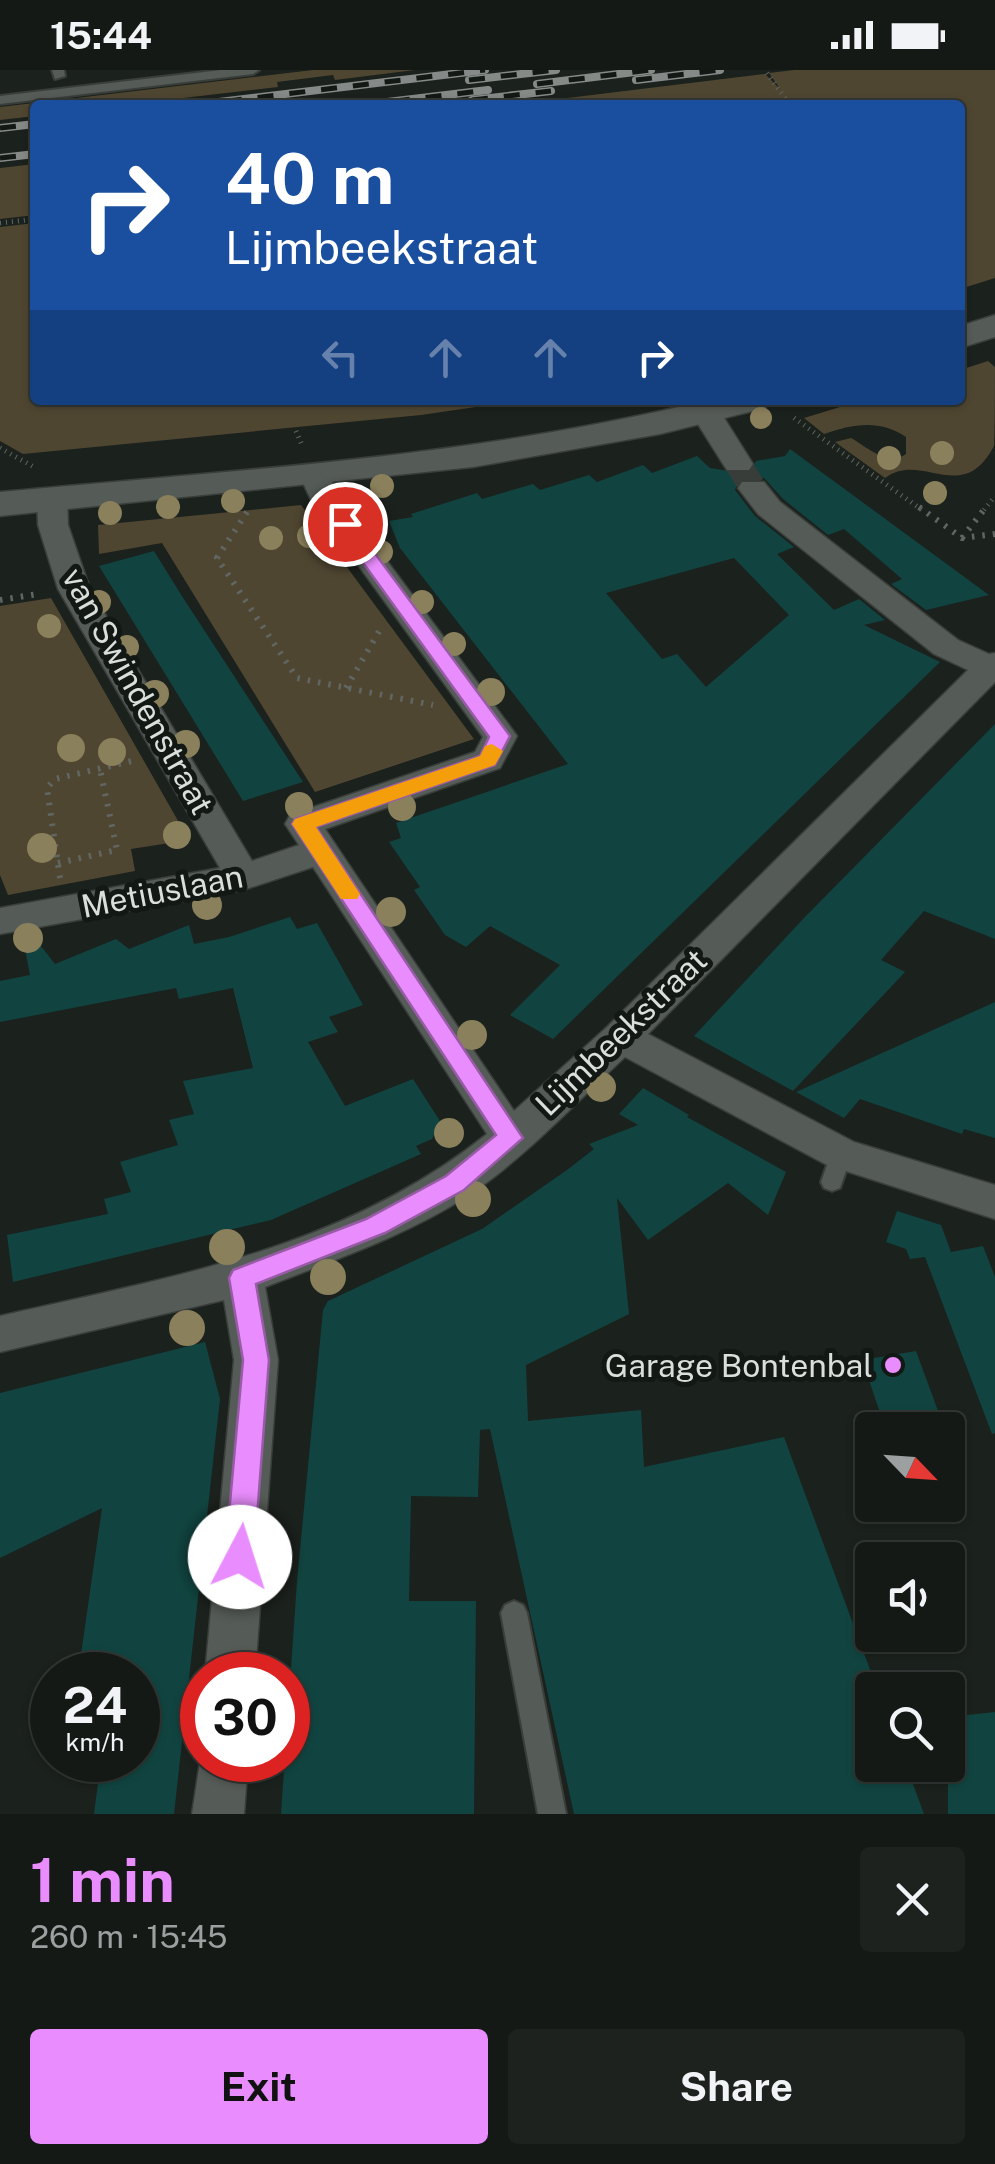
<!DOCTYPE html>
<html lang="en">
<head>
<meta charset="utf-8">
<style>
  body { margin:0; font-family:"Public Sans",sans-serif; background:#1d221f; color:#f1f3f6; height:100vh; display:flex; flex-direction:column; font-size:38px; white-space:nowrap }
  * { box-sizing:border-box; margin:0 }
  p { font-size:32px; color:#9da0a1 }
  .icon { flex:none; width:55px; height:55px; fill:none; stroke:currentColor; stroke-width:2; stroke-linecap:round; stroke-linejoin:round }
  .map { position:relative; height:1744px; overflow:hidden }
  .details { display:flex; flex-direction:column; background:#141916; flex:1 }
  .details>* { flex:none }
  .top-card { position:absolute; left:30px; top:30px; width:935px; height:305px; border-radius:10px; box-shadow:0 2px 8px #0004,0 0 0 2px #333835; background:#1a4fa0; color:#fff; overflow:hidden }
  .needle { width:65px; rotate:115deg }
  .tools { position:absolute; left:855px; top:1342px; display:grid; gap:20px }
  .tools a { display:grid; place-items:center; width:110px; height:110px; border-radius:10px; background:#141916; box-shadow:0 2px 8px #0004,0 0 0 2px #333835; font-size:50px }
  .speed { position:absolute; left:30px; top:1582px; display:flex; gap:20px; font-size:50px; font-weight:700; text-align:center }
  .speed>* { display:grid; place-content:center; width:130px; height:130px; border-radius:50%; background:#141916; box-shadow:0 2px 8px #0004,0 0 0 2px #333835; line-height:1 }
  .speed small { font-size:25px; font-weight:400 }
  .speed .limit { border:15px solid #d22; background:#fff; color:#111 }
  .pin { position:absolute; display:grid; place-items:center; width:85px; height:85px; color:#fff; margin:-42px; border:5px solid #fff; border-radius:50%; box-shadow:0 2px 10px #0007 }
  .me { position:absolute; width:110px; margin:-55px; rotate:5deg; stroke-linejoin:round; filter:drop-shadow(0 0 8px #0008) }
  .turn { display:flex; align-items:center; gap:35px; height:210px; padding:0 30px; font-size:45px }
  .turn .icon { width:130px; height:130px; stroke-width:2.5 }
  .turn b { display:block; font-size:70px; line-height:85px }
  .lanes { display:flex; align-items:center; height:95px; padding:0 30px; background:#0003; justify-content:center; gap:50px; direction:ltr }
  .lanes .off { opacity:.35 }
  .round { display:grid; place-items:center; flex:none; width:105px; height:105px; border-radius:10px; background:#1d221f }
  .overview { display:flex; align-items:center; justify-content:space-between; height:170px; padding:0 30px }
  h1 { font-size:60px; font-weight:700; line-height:75px; color:#e98dfe }
  .action { display:flex; gap:20px; margin-top:auto; padding:20px 30px }
  .action a { flex:1; height:115px; border-radius:10px; background:#e98dfe; color:#111; font-size:40px; font-weight:700; line-height:115px; text-align:center }
  .action a+a { background:#1d221f; color:#f1f3f6 }
  .status { display:flex; justify-content:space-between; align-items:center; height:70px; padding:0 50px; background:#141916; direction:ltr }
  .status svg { height:28px; fill:currentColor }
  .map>svg:first-child { display:block }
  .green { fill:#4f4631 }
  .building { fill:#114440; fill-rule:evenodd }
  .lines { fill:none; stroke-linecap:round; stroke-linejoin:round }
  .minor-tunnel { stroke:#383d3a; stroke-width:26; stroke-dasharray:26 14; stroke-linecap:butt }
  .service-casing { stroke:#393e3a; stroke-width:4 }
  .minor-casing { stroke:#393e3a; stroke-width:3 }
  .tertiary-casing { stroke:#393e3a; stroke-width:3 }
  .path-far1 { stroke:#616663; stroke-width:5; stroke-dasharray:1 5; stroke-linecap:butt }
  .path { stroke:#616663; stroke-width:6; stroke-dasharray:2.5 8; stroke-linecap:butt }
  .service { fill:#555b57; fill-rule:evenodd }
  .minor { fill:#555b57; fill-rule:evenodd }
  .tertiary { fill:#555b57; fill-rule:evenodd }
  .rail-casing { stroke:#858987; stroke-width:8 }
  .rail { stroke:#121814; stroke-width:5; stroke-dasharray:16; stroke-linecap:butt }
  .tree { fill:#8b805c }
  .route { fill:#e98dfe; stroke:#975ca5; stroke-width:2.5 }
  .slow { fill:#f59e0b }
  .poi-dot { fill:#e98dfe; stroke:#121814; stroke-width:4 }
  .labels { text-anchor:middle; dominant-baseline:central; stroke-width:10; stroke-linejoin:round; paint-order:stroke }
  .street-label { font-size:32px; fill:#dadedc; stroke:#121814 }
  .poi-label { font-size:32px; fill:#dadedc; stroke:#121814; text-anchor:end }
</style>
</head>
<body>
<div class="status"><b>15:44</b><svg viewBox="0 0 49 12"><path d="M0 12V9h3v3zM5 12V6h3v6zM10 12V3h3v9zM15 12V0h3v12zM26 1h20v11H26zM47 4h2v5h-2z"/></svg></div>
<div class="map">
<svg width="995" height="1744" viewBox="0 0 995 1744">
  <rect width="100%" height="100%" fill="#1b211d"/>
  <g class="green">
    <path d="M313 0H415L335 10 333 5 277 12 278 17 123 35H35V46L0 50V37Z"/>
    <path d="M794 0H995V208L960 219V35H510L765 4 781 20 769 3Z"/>
    <path d="M35 94V145L0 149V98Z"/>
    <path d="M35 153V330H524L421 345 23 384 0 371V157Z"/>
    <path d="M988 291 995 297C995 312 995 366 994 376 962 437 922 380 885 408L835 372 851 368C867 377 888 397 906 384V367C880 349 852 354 824 364L804 348 863 330H960V300Z"/>
    <path d="M301 435 474 669 315 722 162 473 99 484 98 455Z"/>
    <path d="M51 528 189 770 131 779 135 801 8 825 0 805V536Z"/>
  </g>
  <g class="building">
    <path d="M790 379 989 525 926 540 891 514 902 509 844 459 828 465 783 429 764 408 739 410 735 420 755 446 794 477 777 484 834 540 859 529 885 550 864 555 940 592 553 969 510 945 560 895 490 856 466 877 445 865 414 820 420 817 389 772 401 768 396 753 568 694 400 478 389 451 413 447 411 444 477 423 482 429 533 414 540 420 589 405 597 412 643 395 652 403 697 386 710 398 749 404 756 391 785 386ZM734 488 789 545 706 617 677 584 662 589 606 523Z"/>
    <path d="M154 481 180 523 303 712 243 731 99 496Z"/>
    <path d="M995 654V869L924 841 881 890 905 902 793 1021 694 966 804 848Z"/>
    <path d="M290 847 297 859 317 853 363 935 329 947 338 962 308 972 345 1036 413 1009 440 1051 432 1069 416 1076 421 1084 271 1150 13 1212 7 1165 108 1144 104 1129 131 1122 120 1092 178 1075 169 1050 194 1044 183 1011 253 998 233 918 179 929 176 918 0 952V911L30 905 22 864 30 862 55 894 116 869 129 879 189 855 194 874 229 867Z"/>
    <path d="M995 932V1068L964 1059 962 1064 860 1029 844 1048 796 1022Z"/>
    <path d="M643 1018 689 1045 687 1047 786 1102 768 1145 728 1113 648 1170 617 1128 629 1244 526 1295 528 1351 641 1340 644 1397 784 1367 872 1605V1695H906L924 1744H574L490 1359 480 1360 478 1427 411 1426 409 1531H476L474 1744H281L297 1511 323 1240 328 1231 482 1159 567 1100 594 1079 589 1074 638 1055 619 1044Z"/>
    <path d="M897 1141 941 1155 951 1182 983 1176 995 1207V1363L992 1364 925 1187 910 1189 906 1179 886 1172Z"/>
    <path d="M205 1272 220 1329 174 1744H94L101 1690H138V1605H78L102 1438 0 1488V1323Z"/>
    <path d="M916 1281 945 1360H886L862 1290Z"/>
    <path d="M995 1642V1744H948V1647Z"/>
  </g>
  <g class="lines">
    <path class="minor-tunnel" d="M738 394 753 418"/>
    <g class="service-casing">
      <g id="service">
        <path d="M52 0H64L65 6 55 9Z"/>
        <path d="M221 0H259L253 4 0 34V26Z"/>
        <path d="M841 1075 849 1078 852 1084 840 1118 832 1121 824 1118 821 1112 833 1078Z"/>
        <path d="M514 1531 523 1535 527 1543 566 1744H538L501 1543 505 1535Z"/>
      </g>
    </g>
    <g class="minor-casing">
      <g id="minor">
        <path d="M706 334 716 337 721 343 753 394 749 400H727L723 394 691 343 696 337Z"/>
        <path d="M314 395 325 398 341 429 517 666 500 698 325 759 514 1041 607 957 968 600 934 584 758 444 738 418 742 412H764L780 432 958 570 989 584 995 583V612L648 964 854 1072 995 1115V1149L827 1095 625 987C575 1033 526 1087 469 1125 406 1166 334 1190 265 1217L278 1290 255 1605H205L234 1290 224 1230 0 1282V1246C175 1206 343 1179 487 1064L313 797 243 820 0 864V838L220 798 58 519 38 455 37 428 41 422H63L67 428 68 455 90 519 252 791 299 775 285 754 290 745 475 682 483 667 311 430 299 404 303 398Z"/>
        <path d="M202 1679V1690H248L244 1744H192Z"/>
      </g>
    </g>
    <g class="tertiary-casing">
      <g id="tertiary">
        <path d="M995 245V267L960 278V256Z"/>
        <path d="M708 330H770L765 338 660 364 473 397 0 446V422C237 400 476 387 708 330Z"/>
      </g>
    </g>
    <g class="path-far1">
      <path d="M767 3 790 35"/>
      <path d="M0 153 35 149"/>
      <path d="M794 348 922 440"/>
      <path d="M296 361 302 375"/>
      <path d="M0 378 34 397"/>
      <path d="M984 440 995 426"/>
    </g>
    <g class="path">
      <path d="M919 437 962 468 995 464"/>
      <path d="M247 442 217 488 297 608 433 635"/>
      <path d="M962 468 986 437"/>
      <path d="M0 530 38 524"/>
      <path d="M346 618 381 558"/>
      <path d="M58 793 117 780 100 699"/>
      <path d="M60 808 47 718 55 709 132 691"/>
    </g>
    <use href="#service" class="service"/>
    <use href="#minor" class="minor"/>
    <use href="#tertiary" class="tertiary"/>
    <g class="rail-casing">
      <g id="rail">
        <path d="M469 10 556 0"/>
        <path d="M636 10 720 0"/>
        <path d="M537 14 651 0"/>
        <path d="M472 30 551 21"/>
        <path d="M194 35 485 0"/>
        <path d="M362 35 488 20"/>
        <path d="M0 58 35 54"/>
        <path d="M0 88 35 84"/>
      </g>
    </g>
    <use href="#rail" class="rail"/>
  </g>
  <g class="tree">
    <circle cx="761" cy="348" r="11"/>
    <circle cx="942" cy="383" r="12"/>
    <circle cx="889" cy="388" r="12"/>
    <circle cx="382" cy="416" r="12"/>
    <circle cx="935" cy="423" r="12"/>
    <circle cx="233" cy="431" r="12"/>
    <circle cx="168" cy="437" r="12"/>
    <circle cx="110" cy="443" r="12"/>
    <circle cx="309" cy="466" r="12"/>
    <circle cx="271" cy="468" r="12"/>
    <circle cx="381" cy="482" r="12"/>
    <circle cx="99" cy="532" r="12"/>
    <circle cx="422" cy="532" r="12"/>
    <circle cx="49" cy="556" r="12"/>
    <circle cx="454" cy="574" r="12"/>
    <circle cx="127" cy="577" r="12"/>
    <circle cx="491" cy="622" r="14"/>
    <circle cx="155" cy="624" r="14"/>
    <circle cx="186" cy="674" r="14"/>
    <circle cx="71" cy="678" r="14"/>
    <circle cx="112" cy="682" r="14"/>
    <circle cx="299" cy="736" r="14"/>
    <circle cx="402" cy="737" r="14"/>
    <circle cx="177" cy="765" r="14"/>
    <circle cx="42" cy="778" r="15"/>
    <circle cx="207" cy="835" r="15"/>
    <circle cx="391" cy="842" r="15"/>
    <circle cx="28" cy="868" r="15"/>
    <circle cx="472" cy="965" r="15"/>
    <circle cx="601" cy="1017" r="15"/>
    <circle cx="449" cy="1063" r="15"/>
    <circle cx="473" cy="1129" r="18"/>
    <circle cx="227" cy="1177" r="18"/>
    <circle cx="328" cy="1207" r="18"/>
    <circle cx="187" cy="1258" r="18"/>
  </g>
  <path class="route" d="M345 449 351 451 510 666 495 695 316 757 523 1068 464 1120 385 1163 256 1214 269 1290 254 1487 250 1496 240 1500 230 1496 225 1487 243 1290 229 1208 233 1200 366 1149 446 1106 496 1065 292 754 295 749 480 686 489 667 335 454Z"/>
  <path class="slow" d="M492 674 503 681 495 695 316 757 360 824 357 829H341L292 754 295 749 480 686 485 676Z"/>
  <circle class="poi-dot" cx="893" cy="1295" r="10"/>
  <g class="labels">
    <g class="street-label">
      <text transform="translate(138 621) rotate(61)">van Swindenstraat</text>
      <text transform="translate(162 821) rotate(-11)">Metiuslaan</text>
      <text transform="translate(621 962) rotate(-44)">Lijmbeekstraat</text>
    </g>
    <g class="poi-label">
      <text x="873" y="1295">Garage Bontenbal</text>
    </g>
  </g>
</svg>
<div class="tools">
<a><svg class="needle" viewBox="-14 -14 28 28"><path d="M0-13l5 13h-10z" fill="#e53935"/><path d="M0 13l5-13h-10z" fill="#9da0a1"/></svg></a>
<a><svg class="icon" aria-label="sound" viewBox="0 0 24 24"><path d="M4 9h4l5-4v14l-5-4H4zM17 9q2 3 0 6"/></svg></a>
<a><svg class="icon" aria-label="search" viewBox="0 0 24 24"><circle cx="10" cy="10" r="6"/><path d="M15 15l6 6"/></svg></a>
</div>
<div class="speed"><div>24<small>km/h</small></div><div class="limit">30</div></div>
<div class="pin" style="left:345px;top:454px;background:#d93025"><svg class="icon" aria-label="arrive" viewBox="0 0 24 24"><path d="M6 21V4h12l-3 4 3 4H6"/></svg></div>
<svg class="me" style="left:240px;top:1487px" viewBox="-20 -20 40 40"><circle r="19" fill="#fff"/><path d="M0-13L10 11 0 6-10 11z" fill="#e98dfe"/></svg>
<div class="top-card">
<div class="turn"><svg class="icon" aria-label="right" viewBox="0 0 24 24"><path d="M7 20v-9h11M14 6l5 5-5 5"/></svg><div><b>40 m</b>Lijmbeekstraat</div></div>
<div class="lanes"><svg class="icon off" aria-label="left" viewBox="0 0 24 24"><path d="M17 20v-9H6M10 6l-5 5 5 5"/></svg><svg class="icon off" aria-label="ahead" viewBox="0 0 24 24"><path d="M12 20V5M6 11l6-6 6 6"/></svg><svg class="icon off" aria-label="ahead" viewBox="0 0 24 24"><path d="M12 20V5M6 11l6-6 6 6"/></svg><svg class="icon" aria-label="right" viewBox="0 0 24 24"><path d="M7 20v-9h11M14 6l5 5-5 5"/></svg></div>
</div>
</div>
<section class="details">
<div class="overview"><div><h1>1 min</h1><p>260 m · 15:45</p></div><a class="round"><svg class="icon" aria-label="close" viewBox="0 0 24 24"><path d="M6 6l12 12M18 6L6 18"/></svg></a></div>
<div class="action"><a>Exit</a><a>Share</a></div>
</section>
</body>
</html>
